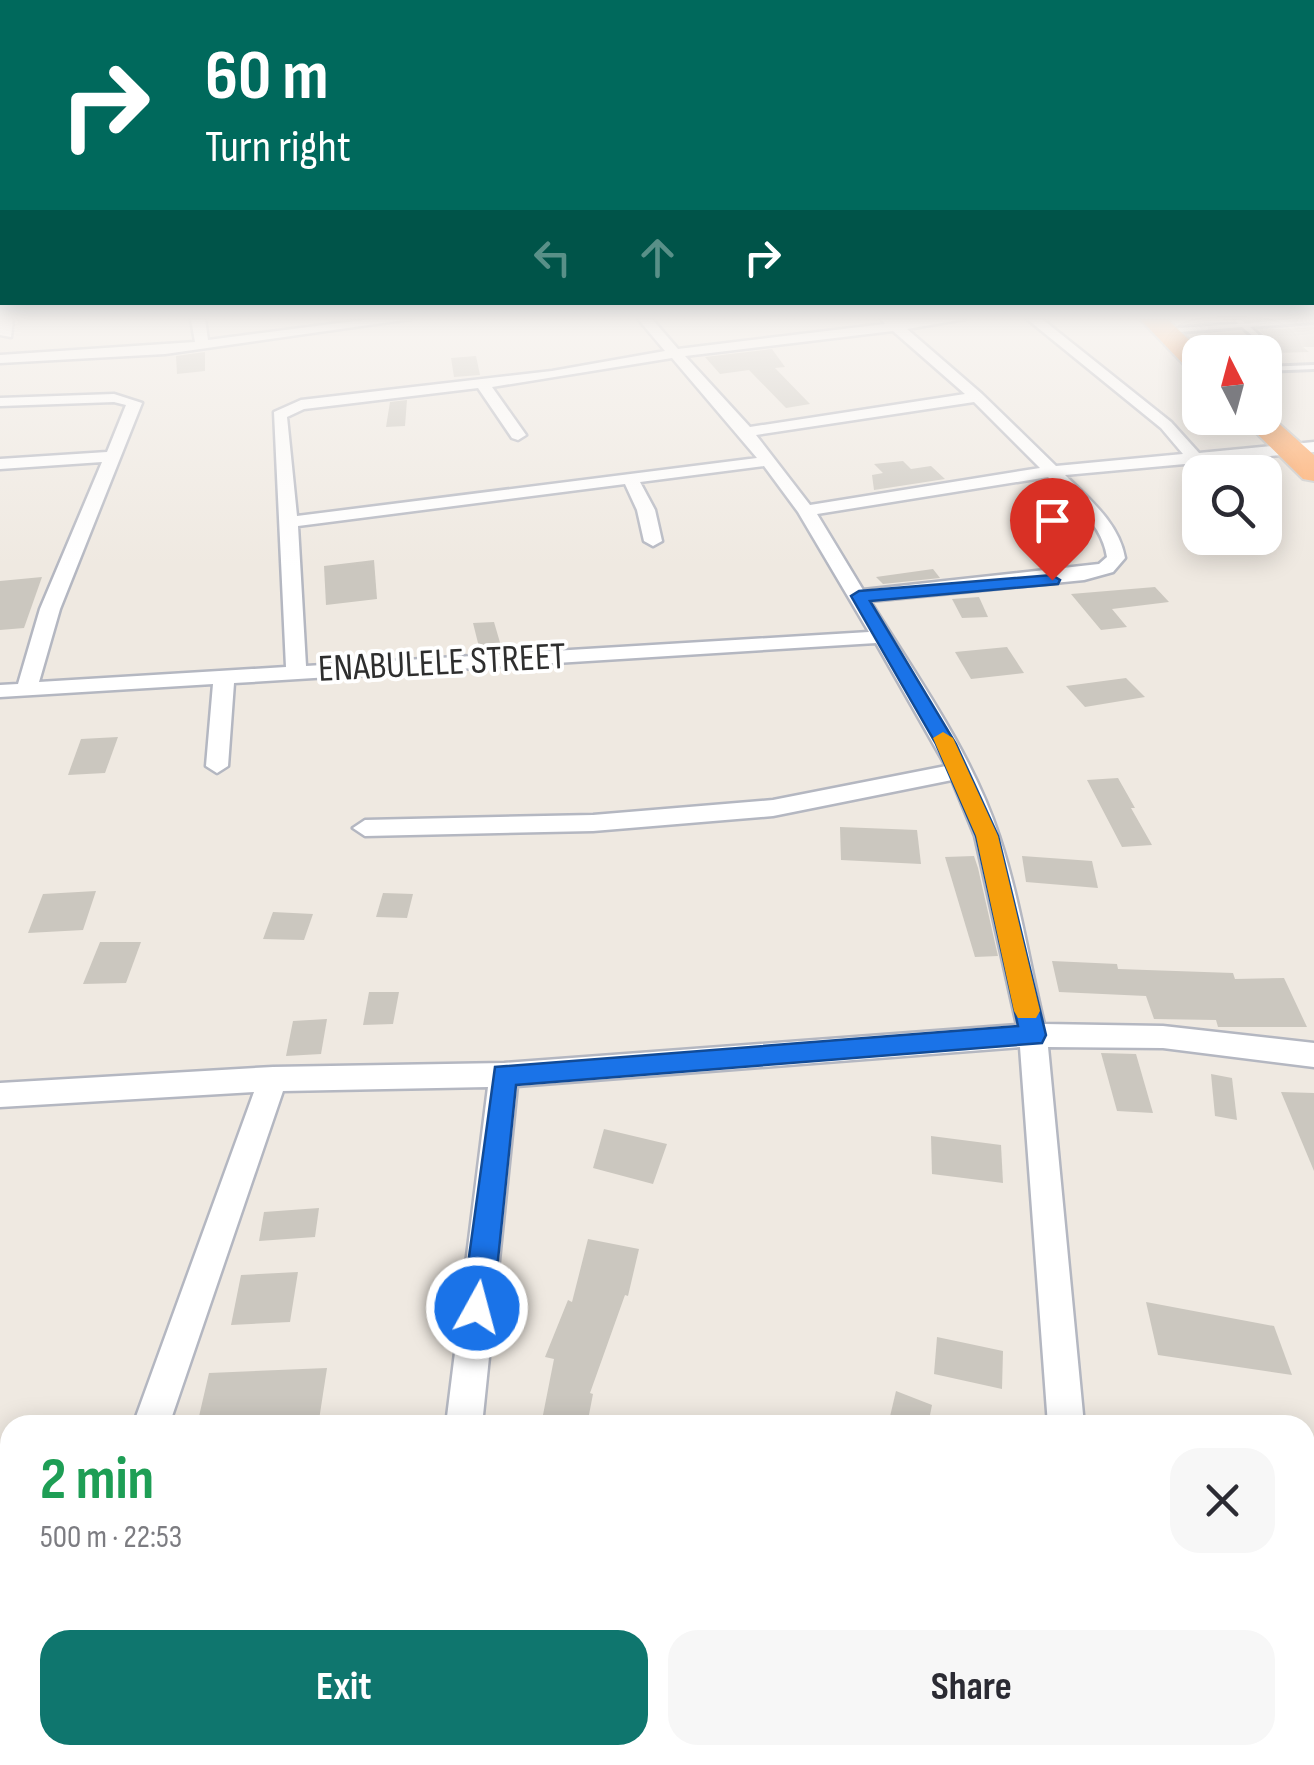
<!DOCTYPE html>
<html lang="en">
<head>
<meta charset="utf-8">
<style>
  body { margin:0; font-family:"Sofia Sans Condensed",sans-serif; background:#f7f7f7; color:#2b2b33; height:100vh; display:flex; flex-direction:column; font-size:38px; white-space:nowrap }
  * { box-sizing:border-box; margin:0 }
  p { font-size:32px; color:#7c7c81 }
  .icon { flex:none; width:55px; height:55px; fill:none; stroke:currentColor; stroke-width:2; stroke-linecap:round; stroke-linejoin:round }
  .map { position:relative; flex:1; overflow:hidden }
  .details { position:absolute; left:0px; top:1415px; width:1315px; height:350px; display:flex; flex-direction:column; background:#fff; border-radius:30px 30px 0 0; box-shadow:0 5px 25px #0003 }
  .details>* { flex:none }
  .banner { position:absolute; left:0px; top:0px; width:1315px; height:305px; box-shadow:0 5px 25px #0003; background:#00695c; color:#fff; overflow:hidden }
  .needle { width:65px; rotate:354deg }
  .tools { position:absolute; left:1182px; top:335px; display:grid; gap:20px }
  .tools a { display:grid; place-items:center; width:100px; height:100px; border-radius:20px; background:#fff; box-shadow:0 5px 25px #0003; font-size:50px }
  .pin { position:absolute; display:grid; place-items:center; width:85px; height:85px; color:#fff; margin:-102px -42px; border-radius:50% 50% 50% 0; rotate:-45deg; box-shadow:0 0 10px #0007 }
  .pin .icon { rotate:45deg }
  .me { position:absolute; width:110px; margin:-55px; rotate:7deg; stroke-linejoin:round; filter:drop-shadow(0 0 8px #0008) }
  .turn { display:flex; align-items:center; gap:35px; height:210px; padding:0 40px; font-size:45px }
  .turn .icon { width:130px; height:130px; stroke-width:2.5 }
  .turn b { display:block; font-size:70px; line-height:85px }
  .lanes { display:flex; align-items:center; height:95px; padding:0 40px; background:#0003; justify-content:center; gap:50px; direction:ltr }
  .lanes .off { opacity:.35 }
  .round { display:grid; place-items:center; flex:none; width:105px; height:105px; border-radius:30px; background:#f7f7f7 }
  .summary { display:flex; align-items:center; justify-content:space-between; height:170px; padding:0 40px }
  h1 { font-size:60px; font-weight:700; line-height:75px; color:#1e9e55 }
  .action { display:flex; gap:20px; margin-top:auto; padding:20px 40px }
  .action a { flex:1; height:115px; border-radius:30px; background:#0f766e; color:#fff; font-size:40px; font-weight:700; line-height:115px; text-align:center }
  .action a+a { background:#f7f7f7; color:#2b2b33 }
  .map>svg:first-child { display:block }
  .building { fill:#cbc7bf }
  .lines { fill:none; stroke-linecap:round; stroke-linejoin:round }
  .lane-casing { stroke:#b4b7c1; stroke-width:6 }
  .street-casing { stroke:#b4b7c1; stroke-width:5 }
  .highway-casing { stroke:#c9c9c9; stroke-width:4 }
  .lane { fill:#fff; fill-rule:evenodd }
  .street { fill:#fff; fill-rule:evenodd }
  .highway { fill:#ffa35c; fill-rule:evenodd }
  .route { fill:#1a73e8; stroke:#114b97; stroke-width:2.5 }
  .slow { fill:#f59e0b }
  .labels { text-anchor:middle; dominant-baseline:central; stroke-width:8; stroke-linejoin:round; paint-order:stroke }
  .street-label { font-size:38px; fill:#2e2e2e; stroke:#fff }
</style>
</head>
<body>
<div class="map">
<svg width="1314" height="1765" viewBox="0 0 1314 1765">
  <rect width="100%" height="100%" fill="#efe9e1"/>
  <g class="building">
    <path d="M1314 327V347H1303L1309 352 1272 353 1276 345 1259 330Z"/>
    <path d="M772 349 785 367 775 368 810 404 786 408 749 370 720 374 705 357Z"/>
    <path d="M205 352V371L177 374 176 356Z"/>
    <path d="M476 356 480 375 454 377 451 358Z"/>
    <path d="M407 400 405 426 386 427 390 402Z"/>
    <path d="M903 461 911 469 931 466 945 479 874 490 872 475 883 473 874 464Z"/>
    <path d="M374 560 377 599 326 605 324 566Z"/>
    <path d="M933 569 940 578 883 584 876 577Z"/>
    <path d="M42 577 24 628 0 630V581Z"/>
    <path d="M1155 587 1169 602 1112 609 1127 627 1101 630 1071 594Z"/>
    <path d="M979 597 988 617 962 618 952 599Z"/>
    <path d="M494 622 501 646 479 647 473 623Z"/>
    <path d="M1007 647 1024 673 971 679 955 652Z"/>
    <path d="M1126 678 1145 697 1085 707 1066 686Z"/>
    <path d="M118 737 105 773 68 775 81 739Z"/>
    <path d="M1118 778 1135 808H1131L1152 845 1122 847 1087 780Z"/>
    <path d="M840 827 917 830 921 864 841 860Z"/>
    <path d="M974 856 978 868 998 956 975 957 945 857Z"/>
    <path d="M1022 856 1092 861 1098 888 1026 882Z"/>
    <path d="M96 891 83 930 28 933 43 894Z"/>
    <path d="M383 893 413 894 407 918 376 917Z"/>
    <path d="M273 912 313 914 304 940 263 939Z"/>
    <path d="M100 942H141L126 983 83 984Z"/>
    <path d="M1052 961 1117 964 1118 969 1233 973 1235 979 1284 978 1307 1027H1218L1216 1020 1154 1019 1146 996 1059 992Z"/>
    <path d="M369 992H399L393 1024 363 1025Z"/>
    <path d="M327 1019 321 1054 286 1056 293 1021Z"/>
    <path d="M1101 1053 1136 1054 1153 1113 1117 1111Z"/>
    <path d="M1211 1074 1232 1078 1237 1120 1215 1116Z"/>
    <path d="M1281 1092 1314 1093V1171Z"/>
    <path d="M604 1129 667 1144 653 1184 593 1168Z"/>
    <path d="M931 1136 1001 1145 1003 1183 932 1174Z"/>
    <path d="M319 1208 315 1237 259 1241 264 1212Z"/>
    <path d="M588 1239 639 1249 628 1296 625 1295 590 1393 593 1394 587 1425H541L554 1359 545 1357 568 1300 572 1302Z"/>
    <path d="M298 1272 290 1322 231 1325 241 1275Z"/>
    <path d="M1146 1302 1274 1326 1292 1375 1158 1355Z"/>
    <path d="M937 1337 1003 1351 1002 1389 934 1374Z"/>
    <path d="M327 1368 319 1420 197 1425 209 1373Z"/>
    <path d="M896 1391 932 1405 928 1425H888Z"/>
  </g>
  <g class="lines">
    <g class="lane-casing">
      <g id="lane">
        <path d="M1294 319H1314V322L1250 327 1272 347 1273 348 1270 350 1242 327 1179 332 1176 330 1179 328 1238 324 1236 321 1237 319 1241 320 1245 323Z"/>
        <path d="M1314 365V369L1265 371V367Z"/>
      </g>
    </g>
    <g class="street-casing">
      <g id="street">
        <path d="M0 319H13L11 337 0 335Z"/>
        <path d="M191 319H205L208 340 371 319H411L165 354 0 363V355L195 342Z"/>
        <path d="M638 319H652L678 349 885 324 881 319H965L907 329 982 394 1056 466 1183 454 1161 428 1027 319H1042L1171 422 1199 453 1314 442V452L1065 475C1089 499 1119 523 1125 558L1113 572 1084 580 870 601C915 674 971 751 999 836 1019 896 1029 962 1044 1024L1163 1026 1314 1043V1067L1163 1048 1048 1047 1084 1425H1048L1020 1047 517 1086 482 1425H446L488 1087 283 1091 169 1425H133L254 1092 0 1107V1083L273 1067 504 1063 1017 1025 975 836 952 780 773 816 593 831 365 836 353 828 365 820 593 815 773 800 946 766 876 643 234 683 228 766 217 773 206 766 213 684 0 697V685L18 684 40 609 102 462 0 469V459L107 452 126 405 114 402 0 406V398L114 394 142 403 60 609 39 682 286 667 274 412 301 400 552 371 665 351ZM893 331 965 394 750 427 685 356ZM672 358 757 458 297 516 287 417 304 409 478 388 512 438 518 440 526 435 492 387ZM974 402 1040 468 810 505 756 435ZM764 466 798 512 869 632 306 666 298 526 625 484 637 510 644 541 653 546 662 541 655 510 640 482ZM1048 477C1071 500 1102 523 1107 557L1099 564 863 590 817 514Z"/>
        <path d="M1305 1515 1314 1516V1554L1305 1553Z"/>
        <path d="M51 1755H95L94 1765H50Z"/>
        <path d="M403 1755H447L446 1765H402Z"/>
        <rect x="1041" y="1755" width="44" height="10"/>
      </g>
    </g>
    <g class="highway-casing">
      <g id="highway">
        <path d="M1140 319H1167L1202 352 1200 373 1190 371Z"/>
        <path d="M1266 412 1314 455V481L1303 479 1241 418H1265Z"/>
      </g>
    </g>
    <use href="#lane" class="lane"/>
    <use href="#street" class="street"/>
    <use href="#highway" class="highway"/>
  </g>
  <linearGradient id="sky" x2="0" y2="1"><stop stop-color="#7abfeb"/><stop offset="0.56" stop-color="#f8f5f2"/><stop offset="1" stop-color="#f8f5f2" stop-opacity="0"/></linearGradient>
  <rect width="1314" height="567" fill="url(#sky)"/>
  <path class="route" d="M1052 575 1060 580 1058 584 870 601 956 744 998 836 1046 1035 1042 1043 516 1085 493 1308 488 1319 477 1323 466 1319 462 1308 495 1067 1018 1026 976 836 936 744 851 596 859 591Z"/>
  <path class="slow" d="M943 732 953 738 998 836 1040 1011 1036 1018H1018L1014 1011 976 836 933 738Z"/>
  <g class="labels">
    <g class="street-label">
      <text transform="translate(442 663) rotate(-3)">ENABULELE STREET</text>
    </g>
  </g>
</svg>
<div class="tools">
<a><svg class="needle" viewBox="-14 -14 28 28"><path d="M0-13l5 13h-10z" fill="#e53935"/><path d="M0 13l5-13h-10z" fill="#7c7c81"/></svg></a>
<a><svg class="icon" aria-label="search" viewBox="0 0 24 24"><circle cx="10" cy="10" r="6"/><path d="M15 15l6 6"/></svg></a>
</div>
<div class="pin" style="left:1052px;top:580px;background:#d93025"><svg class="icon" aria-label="arrive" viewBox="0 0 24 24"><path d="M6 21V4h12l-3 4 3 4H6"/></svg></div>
<svg class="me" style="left:477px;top:1308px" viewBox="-20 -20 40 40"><circle r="17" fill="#1a73e8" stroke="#fff" stroke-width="3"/><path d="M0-11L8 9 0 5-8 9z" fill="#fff"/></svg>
<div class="banner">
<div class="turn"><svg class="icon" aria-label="right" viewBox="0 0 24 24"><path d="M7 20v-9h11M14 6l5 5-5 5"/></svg><div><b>60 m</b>Turn right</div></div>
<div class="lanes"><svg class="icon off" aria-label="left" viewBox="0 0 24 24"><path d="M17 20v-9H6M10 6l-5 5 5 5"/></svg><svg class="icon off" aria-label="ahead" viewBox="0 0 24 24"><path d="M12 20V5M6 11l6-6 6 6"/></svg><svg class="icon" aria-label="right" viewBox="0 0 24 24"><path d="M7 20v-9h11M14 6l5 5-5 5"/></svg></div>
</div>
<section class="details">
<div class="summary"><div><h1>2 min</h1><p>500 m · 22:53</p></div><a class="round"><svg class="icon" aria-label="close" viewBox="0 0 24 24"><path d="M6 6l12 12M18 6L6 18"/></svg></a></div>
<div class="action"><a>Exit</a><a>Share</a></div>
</section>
</div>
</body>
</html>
